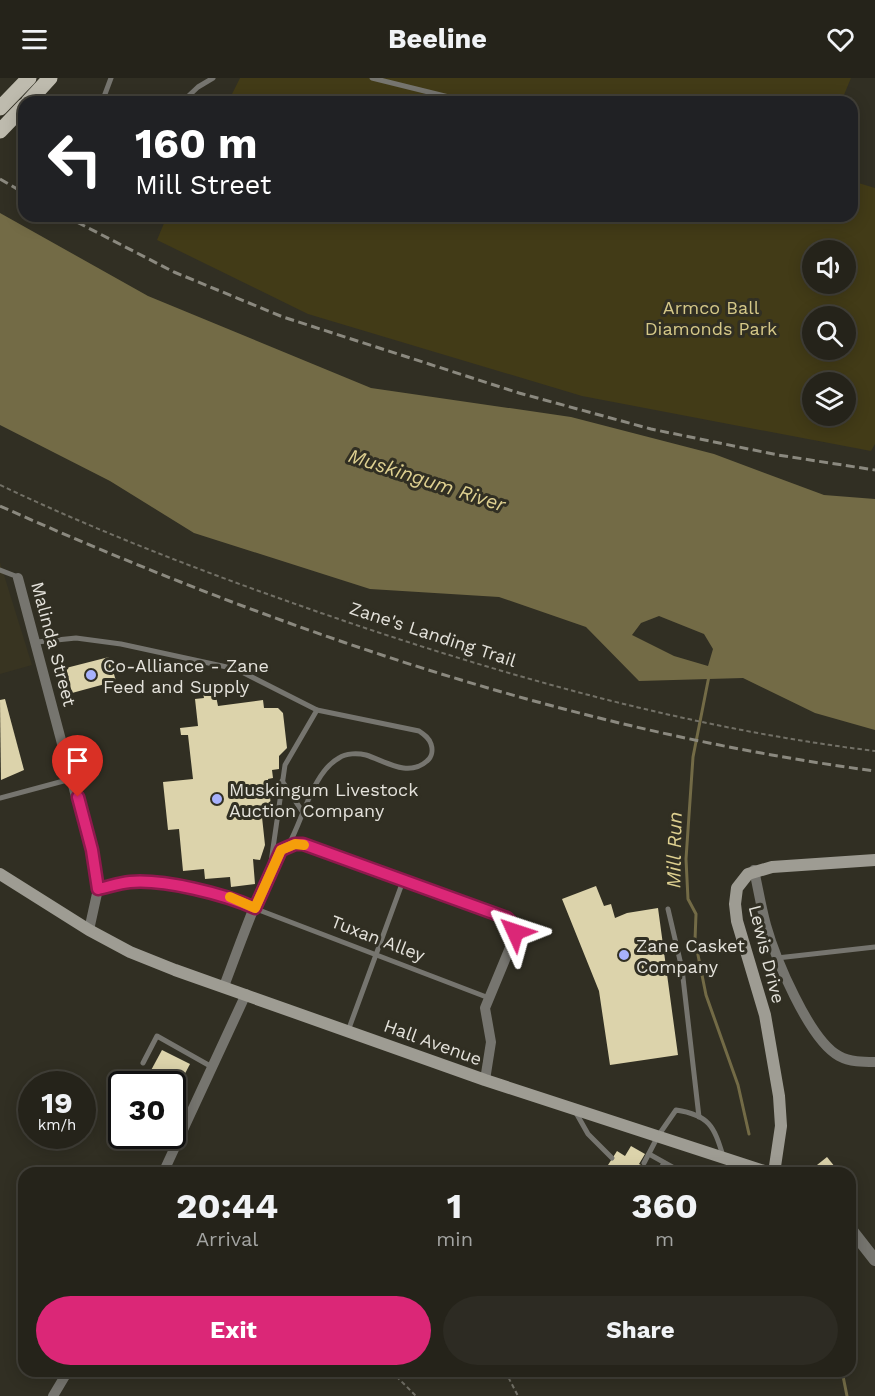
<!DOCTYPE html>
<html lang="en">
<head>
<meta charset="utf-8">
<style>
  body { margin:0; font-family:"Work Sans",sans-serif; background:#2d2b23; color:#f1f3f6; height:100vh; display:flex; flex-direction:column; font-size:22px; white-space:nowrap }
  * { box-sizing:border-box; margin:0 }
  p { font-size:20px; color:#a3a4a2 }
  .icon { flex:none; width:33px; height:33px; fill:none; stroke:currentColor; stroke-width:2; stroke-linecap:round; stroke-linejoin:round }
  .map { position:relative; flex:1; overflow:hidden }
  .drawer { position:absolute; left:18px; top:1089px; width:838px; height:210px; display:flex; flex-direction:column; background:#25231a; border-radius:18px; box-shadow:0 3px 15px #0003,0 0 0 2px #424039 }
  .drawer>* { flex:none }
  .hud { position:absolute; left:18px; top:18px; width:840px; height:126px; border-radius:18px; box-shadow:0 3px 15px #0003,0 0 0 2px #424039; background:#202124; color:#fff; overflow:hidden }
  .controls { position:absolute; left:802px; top:162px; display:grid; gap:12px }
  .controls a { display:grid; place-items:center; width:54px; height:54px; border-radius:50%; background:#25231a; box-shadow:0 3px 15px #0003,0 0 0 2px #424039; font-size:30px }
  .speed { position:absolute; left:18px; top:993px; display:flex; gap:12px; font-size:30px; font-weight:700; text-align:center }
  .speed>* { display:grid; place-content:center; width:78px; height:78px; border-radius:50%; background:#25231a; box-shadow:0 3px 15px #0003,0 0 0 2px #424039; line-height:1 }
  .speed small { font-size:15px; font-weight:400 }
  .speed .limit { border:3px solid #111; border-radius:9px; background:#fff; color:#111 }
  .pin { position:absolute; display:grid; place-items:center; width:51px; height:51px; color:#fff; margin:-62px -26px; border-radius:50% 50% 50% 0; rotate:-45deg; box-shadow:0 0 6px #0007 }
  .pin .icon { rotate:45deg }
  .me { position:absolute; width:66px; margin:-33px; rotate:312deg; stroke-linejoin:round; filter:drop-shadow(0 0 4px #0008) }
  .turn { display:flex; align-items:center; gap:21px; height:126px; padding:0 18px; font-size:27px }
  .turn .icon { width:78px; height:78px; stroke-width:2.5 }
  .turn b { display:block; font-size:42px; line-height:51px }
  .eta { display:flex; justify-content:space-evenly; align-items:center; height:102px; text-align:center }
  .eta b { font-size:36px; font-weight:700; line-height:42px }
  .action { display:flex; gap:12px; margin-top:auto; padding:12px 18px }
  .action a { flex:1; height:69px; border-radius:36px; background:#db2777; color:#fff; font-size:24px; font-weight:700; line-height:69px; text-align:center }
  .action a+a { background:#2d2b23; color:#f1f3f6 }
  header { display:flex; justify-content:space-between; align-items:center; height:78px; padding:0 18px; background:#25231a; font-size:27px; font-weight:700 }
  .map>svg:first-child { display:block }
  .built { fill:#383421 }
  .green { fill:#423b17; fill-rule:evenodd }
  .water { fill:#736b46; fill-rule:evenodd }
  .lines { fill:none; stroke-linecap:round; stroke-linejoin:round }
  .stream { stroke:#736b46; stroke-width:3 }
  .building { fill:#dcd3ab }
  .path { stroke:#727066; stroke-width:2; stroke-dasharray:4.5 3; stroke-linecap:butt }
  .service { stroke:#76756f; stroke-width:5 }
  .minor { stroke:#76756f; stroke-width:10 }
  .tertiary { stroke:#76756f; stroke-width:12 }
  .secondary { stroke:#9e9c93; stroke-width:12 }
  .primary { stroke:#bebbae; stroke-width:15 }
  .rail { stroke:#8b897f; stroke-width:3; stroke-dasharray:9 4.5; stroke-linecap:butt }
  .route-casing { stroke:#8e194d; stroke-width:15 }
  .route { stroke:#db2777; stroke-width:10 }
  .slow { stroke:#f59e0b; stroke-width:10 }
  .poi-dot { fill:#a7b1fc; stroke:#312f23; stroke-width:2 }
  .labels { text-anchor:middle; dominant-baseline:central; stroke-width:6; stroke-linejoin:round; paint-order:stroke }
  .park-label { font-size:18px; fill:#d5c888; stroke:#312f23 }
  .street-label { font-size:18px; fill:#e4e2db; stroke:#312f23 }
  .poi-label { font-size:18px; fill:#e4e2db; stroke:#312f23; text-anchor:start }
  .water-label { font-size:20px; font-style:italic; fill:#ded090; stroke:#312f23 }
</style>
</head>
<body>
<header><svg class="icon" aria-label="menu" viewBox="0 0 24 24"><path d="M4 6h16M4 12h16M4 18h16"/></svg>Beeline<svg class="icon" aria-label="heart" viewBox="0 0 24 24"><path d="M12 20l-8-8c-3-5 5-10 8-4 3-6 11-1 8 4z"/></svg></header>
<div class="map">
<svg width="875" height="1318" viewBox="0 0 875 1318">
  <rect width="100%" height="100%" fill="#312f23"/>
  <path class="built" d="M0 484 32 587 0 596Z"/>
  <g class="green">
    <path d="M240 0H851L841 24H228Z"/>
    <path d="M852 103 875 110V366L871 373 582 318 308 236 157 162 167 138H852ZM846 172V206H813V172ZM846 238V272H813V238ZM846 304V338H813V304Z"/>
  </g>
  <path class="water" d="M0 135 148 218 371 310 571 339 714 376 824 417 875 421V652L815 635 743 600 639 603 586 549 499 519 370 511 194 455 110 403 0 347ZM659 538 704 556 713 571 708 588 674 578 632 557 641 545Z"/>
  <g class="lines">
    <g class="stream">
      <path d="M709 598 693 679 686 781 688 821 696 836 695 862 706 917 738 1007 749 1056"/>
      <path d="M842 1293 847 1318"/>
    </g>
  </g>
  <g class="building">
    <path d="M109 579 116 603 72 615 66 590Z"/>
    <path d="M215 613 218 628 263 622 264 630H278L283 635 287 670 279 678V691L272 692 273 700 268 701 272 737 262 739 265 767 260 782 253 781 255 806 231 809 230 799 205 801 204 791 183 793 179 751 168 752 163 704 193 701 188 657H181L180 650 198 648 195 621 204 620 203 615Z"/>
    <path d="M5 621 24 692 1 702 0 622Z"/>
    <path d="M596 808 604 828 611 826 615 840 627 835 658 830 678 977 610 987 599 913 562 821Z"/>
    <path d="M162 972 190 986 177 1011 149 996Z"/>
    <path d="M631 1068 645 1076 639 1086 643 1088 639 1095H621L608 1087 617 1073 625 1078Z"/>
    <path d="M827 1079 835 1089 823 1095 817 1087Z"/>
  </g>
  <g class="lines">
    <g class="path">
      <path d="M0 407C118 463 241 508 365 550 531 605 701 652 875 673"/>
      <path d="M391 1293 416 1318"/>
      <path d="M505 1293 518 1318"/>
    </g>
    <g class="service">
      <path d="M372 0 469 24"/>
      <path d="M102 24 111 0"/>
      <path d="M182 24 198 9 213 0"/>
      <path d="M0 492 18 499"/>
      <path d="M37 564 76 560 121 566 236 591 317 632 419 653C425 657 429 660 431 666 433 672 432 679 427 683 408 700 385 683 366 677 358 675 346 675 339 680 313 694 303 741 289 766"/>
      <path d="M282 703 304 736"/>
      <path d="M0 720 71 701"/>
      <path d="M271 784 285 687 317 632"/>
      <path d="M98 811 131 804 217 816 489 920"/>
      <path d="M668 831 682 891 699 1039"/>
      <path d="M777 880 875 869"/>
      <path d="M348 953 403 803"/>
      <path d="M143 985 157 958 212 989"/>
      <path d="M575 1033 588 1056 612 1080"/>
      <path d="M649 1076 683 1095"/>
      <path d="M644 1085 658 1058 676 1032C709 1037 714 1048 723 1078"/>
      <path d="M658 1095 664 1085"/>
    </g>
    <g class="minor">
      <path d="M18 500 95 790 98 811 89 852"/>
      <path d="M754 792C758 810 761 829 766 847 775 879 809 962 839 978 850 984 863 984 875 984"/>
      <path d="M224 908C233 886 271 775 286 769 299 763 311 769 322 773L511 843 514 860 485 930 491 964 485 1002"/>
      <path d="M163 1095 246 916"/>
      <path d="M53 1318 68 1293"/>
    </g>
    <path class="tertiary" d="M850 1150 875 1182"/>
    <g class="secondary">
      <path d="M0 796 89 852 130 874 175 892 485 1002 770 1095"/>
      <path d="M774 1095 781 1048 779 1018 765 937 737 843 735 826 737 810 748 796 772 789 875 782"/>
    </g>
    <g class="primary">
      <path d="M28 24 50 0"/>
      <path d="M0 30 29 0"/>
      <path d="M0 53 24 28"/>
    </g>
    <g class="rail">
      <path d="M0 101 24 115"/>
      <path d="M65 138 174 194 283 239 519 315 651 351 778 377 875 392"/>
      <path d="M0 428C278 552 573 653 875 693"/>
    </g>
  </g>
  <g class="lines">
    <g class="route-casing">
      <path id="route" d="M78 719 92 772 98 811C108 809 119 805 130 804 164 801 224 816 255 830L281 772 295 766H303L507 840 514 847 515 854"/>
    </g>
    <use href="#route" class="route"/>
    <path class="slow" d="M230 819 255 830 281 772 295 766 304 767"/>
  </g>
  <g class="poi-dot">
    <circle cx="91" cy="597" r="6"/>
    <circle cx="217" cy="721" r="6"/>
    <circle cx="624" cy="877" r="6"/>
  </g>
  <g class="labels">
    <g class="park-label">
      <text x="711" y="229">Armco Ball<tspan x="711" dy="21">Diamonds Park</tspan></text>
    </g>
    <g class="street-label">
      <text transform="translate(433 556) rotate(18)">Zane's Landing Trail</text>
      <text transform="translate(54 566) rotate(75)">Malinda Street</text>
      <text transform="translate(378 860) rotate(21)">Tuxan Alley</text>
      <text transform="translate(767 876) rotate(76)">Lewis Drive</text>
      <text transform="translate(433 964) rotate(20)">Hall Avenue</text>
    </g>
    <g class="poi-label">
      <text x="103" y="587">Co-Alliance - Zane<tspan x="103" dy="21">Feed and Supply</tspan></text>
      <text x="229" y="711">Muskingum Livestock<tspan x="229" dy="21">Auction Company</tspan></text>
      <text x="636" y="867">Zane Casket<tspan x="636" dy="21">Company</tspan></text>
    </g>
    <g class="water-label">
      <text transform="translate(427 402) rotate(18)">Muskingum River</text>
      <text transform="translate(674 772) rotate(-89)">Mill Run</text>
    </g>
  </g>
</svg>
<div class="controls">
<a><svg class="icon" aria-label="sound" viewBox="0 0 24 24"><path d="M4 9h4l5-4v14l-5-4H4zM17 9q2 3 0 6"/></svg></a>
<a><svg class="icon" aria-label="search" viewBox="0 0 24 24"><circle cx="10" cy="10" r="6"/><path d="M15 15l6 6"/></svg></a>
<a><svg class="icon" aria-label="layers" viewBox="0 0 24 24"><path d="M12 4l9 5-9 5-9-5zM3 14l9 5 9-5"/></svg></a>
</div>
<div class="speed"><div>19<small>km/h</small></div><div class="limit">30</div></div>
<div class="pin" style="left:78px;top:719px;background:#d93025"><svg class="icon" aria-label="arrive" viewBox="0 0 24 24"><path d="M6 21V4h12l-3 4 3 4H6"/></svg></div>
<svg class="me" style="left:515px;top:854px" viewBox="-20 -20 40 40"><path d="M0-17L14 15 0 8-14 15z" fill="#db2777" stroke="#fff" stroke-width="4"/></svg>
<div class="hud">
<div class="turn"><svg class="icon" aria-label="left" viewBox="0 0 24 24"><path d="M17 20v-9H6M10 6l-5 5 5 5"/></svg><div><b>160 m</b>Mill Street</div></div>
</div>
<section class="drawer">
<div class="eta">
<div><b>20:44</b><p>Arrival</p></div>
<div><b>1</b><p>min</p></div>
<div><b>360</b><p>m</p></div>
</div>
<div class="action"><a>Exit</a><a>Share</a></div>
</section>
</div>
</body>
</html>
